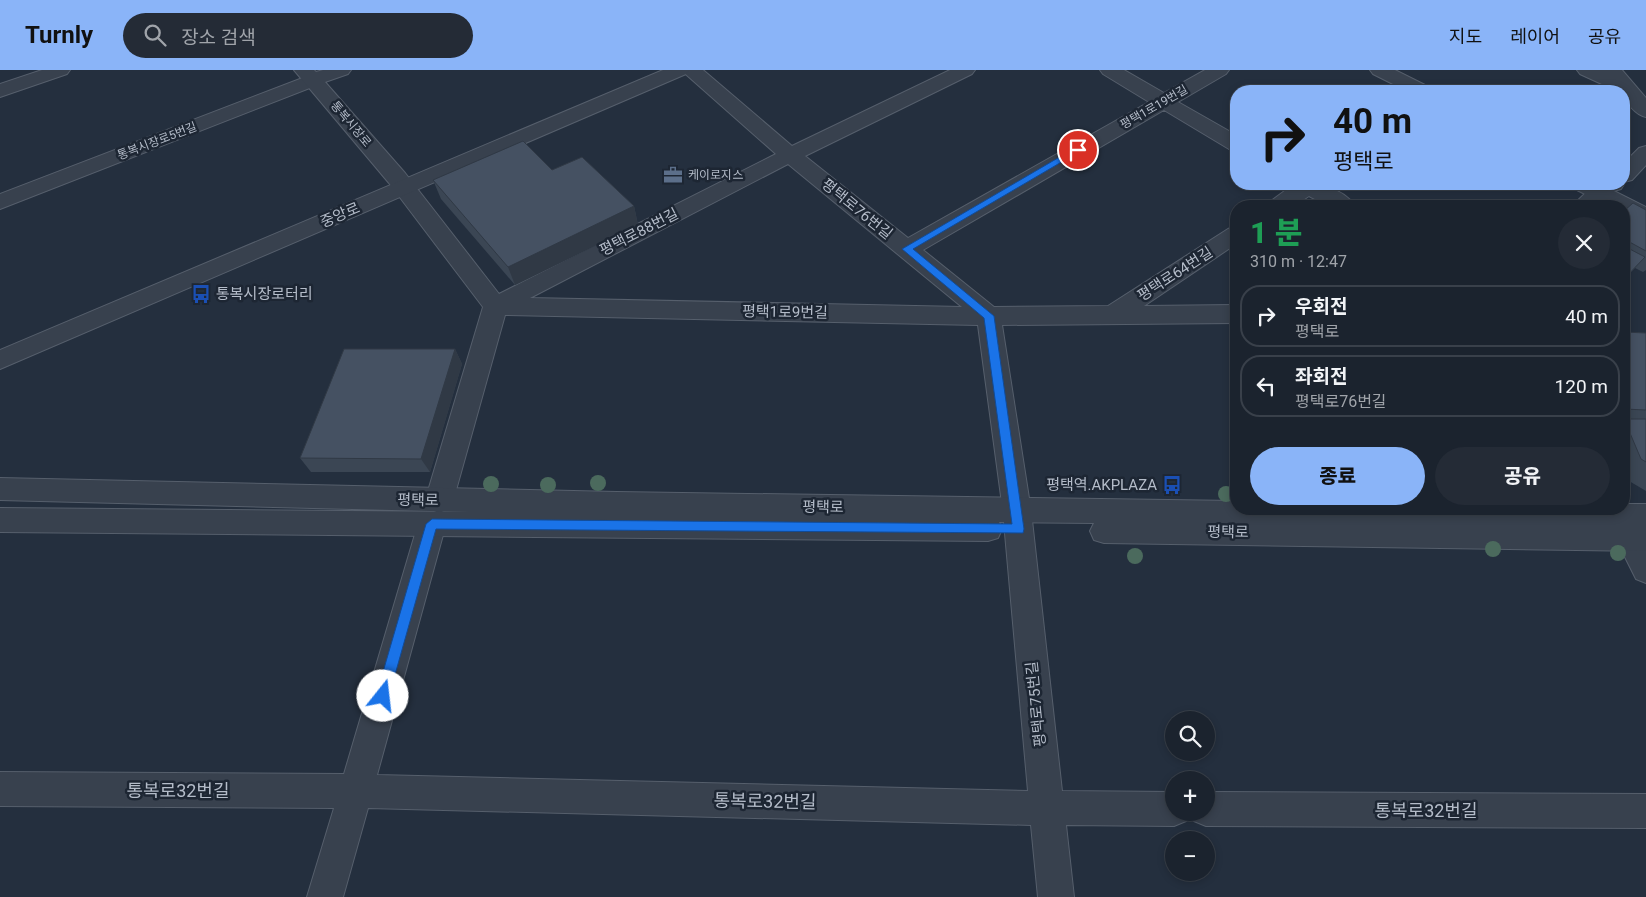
<!DOCTYPE html>
<html lang="ko">
<head>
<meta charset="utf-8">
<style>
  body { margin:0; font-family:Roboto,"Noto Sans KR",sans-serif; background:#242b36; color:#f1f3f6; height:100vh; display:flex; flex-direction:column; font-size:19px; white-space:nowrap }
  * { box-sizing:border-box; margin:0 }
  p { font-size:16px; color:#a0a4aa }
  .icon { flex:none; width:28px; height:28px; fill:none; stroke:currentColor; stroke-width:2; stroke-linecap:round; stroke-linejoin:round }
  .map { position:relative; flex:1; overflow:hidden }
  .details { position:absolute; left:1230px; top:130px; width:400px; height:315px; display:flex; flex-direction:column; background:#1b232e; border-radius:20px; box-shadow:0 2px 8px #0003,0 0 0 1px #39404a }
  .details>* { flex:none }
  .hud { position:absolute; left:1230px; top:15px; width:400px; height:105px; border-radius:20px; box-shadow:0 2px 8px #0003,0 0 0 1px #39404a; background:#8ab4f8; color:#111; overflow:hidden }
  .controls { position:absolute; left:1165px; top:641px; display:grid; gap:10px }
  .controls a { display:grid; place-items:center; width:50px; height:50px; border-radius:50%; background:#1b232e; box-shadow:0 2px 8px #0003,0 0 0 1px #39404a; font-size:25px }
  .pin { position:absolute; display:grid; place-items:center; width:42px; height:42px; color:#fff; margin:-21px; border:2px solid #fff; border-radius:50%; box-shadow:0 1px 5px #0007 }
  .me { position:absolute; width:55px; margin:-28px; rotate:16deg; stroke-linejoin:round; filter:drop-shadow(0 0 4px #0008) }
  .turn { display:flex; align-items:center; gap:18px; height:105px; padding:0 20px; font-size:22px }
  .turn .icon { width:65px; height:65px; stroke-width:2.5 }
  .turn b { display:block; font-size:35px; line-height:42px }
  .round { display:grid; place-items:center; flex:none; width:52px; height:52px; border-radius:26px; background:#242b36 }
  .head { display:flex; align-items:center; justify-content:space-between; height:85px; padding:0 20px }
  h1 { font-size:30px; font-weight:800; line-height:38px; color:#1e9e55 }
  .button { display:flex; gap:10px; margin-top:auto; padding:10px 20px }
  .button a { flex:1; height:58px; border-radius:30px; background:#8ab4f8; color:#111; font-size:20px; font-weight:800; line-height:58px; text-align:center }
  .button a+a { background:#242b36; color:#f1f3f6 }
  ul { padding:0; list-style:none }
  li { display:flex; align-items:center; gap:15px; height:62px; margin:0 10px 8px; padding:0 10px; border:2px solid #39404a; border-radius:20px }
  li div { flex:1 }
  li b { display:block; font-size:19px }
  li em { font-style:normal }
  header { display:flex; align-items:center; gap:30px; box-sizing:border-box; height:70px; padding:0 25px; background:#8ab4f8; color:#111 }
  header strong { font-size:24px }
  nav { display:flex; gap:28px; margin-inline-start:auto; font-size:18px }
  .search { width:350px; height:45px; background:#242b36; display:flex; align-items:center; gap:12px; box-sizing:border-box; padding:0 18px; border-radius:28px; color:#a0a4aa; font-size:19px }
  .map>svg:first-child { display:block }
  .lines { fill:none; stroke-linecap:round; stroke-linejoin:round }
  .pedestrian-casing { stroke:#565f6c; stroke-width:2 }
  .minor-casing { stroke:#565f6c; stroke-width:2 }
  .tertiary-casing { stroke:#565f6c; stroke-width:2 }
  .pedestrian { fill:#38414e; fill-rule:evenodd }
  .minor { fill:#38414e; fill-rule:evenodd }
  .tertiary { fill:#38414e; fill-rule:evenodd }
  .tree { fill:#4b6a5d }
  .wall { fill:#3b4654 }
  .shaded-wall { fill:#303945 }
  .building { fill:#455162; stroke:#303945 }
  .route { fill:#1a73e8; stroke:#114b97 }
  .labels { text-anchor:middle; dominant-baseline:central; stroke-width:5; stroke-linejoin:round; paint-order:stroke }
  .far-street-label { font-size:12px; fill:#b4bcc9; stroke:#1d2633 }
  .far-poi-label { font-size:12px; fill:#b4bcc9; stroke:#1d2633; text-anchor:start }
  .street-label { font-size:15px; fill:#b4bcc9; stroke:#1d2633 }
  .poi-label { font-size:15px; fill:#b4bcc9; stroke:#1d2633; text-anchor:start }
  .near-street-label { font-size:18px; fill:#b4bcc9; stroke:#1d2633 }
</style>
</head>
<body>
<header>
<strong>Turnly</strong>
<div class="search"><svg class="icon" aria-label="search" viewBox="0 0 24 24"><circle cx="10" cy="10" r="6"/><path d="M15 15l6 6"/></svg>장소 검색</div>
<nav><a>지도</a><a>레이어</a><a>공유</a></nav>
</header>
<div class="map">
<svg width="1646" height="827" viewBox="0 0 1646 827">
  <rect width="100%" height="100%" fill="#242f3e"/>
  <g class="lines">
    <g class="pedestrian-casing">
      <g id="pedestrian">
        <path d="M42 0H70L67 4 0 27V14Z"/>
        <path d="M313 4 320 6 323 10 320 14 0 139V124Z"/>
      </g>
    </g>
    <g class="minor-casing">
      <g id="minor">
        <path d="M294 0H314L316 2 323 0H351L348 4 325 12 405 103 499 224 776 84 681 0H703L792 76 950 0H975L972 4 805 86 908 168 1149 32 1103 4 1100 0H1124L1164 23 1205 0H1229L1226 4 1178 32 1236 65V80L1229 79 1164 40 923 180 994 237 1108 236 1228 159 1236 156V174L1144 236 1236 235V253L1002 255 1031 441 1062 721 1174 722V742H1190L1186 751 1174 756 1066 755 1074 827H1038L1031 755 368 738 343 827H307L334 738 0 736V702L344 704 418 454 422 445 432 442 442 445 446 454 377 705 1028 721 1003 441 978 255 505 245 453 431 449 439 439 443 429 439 425 431 483 237 389 113ZM788 94 962 237 530 228Z"/>
        <path d="M1577 0H1622L1646 28V47C1636 45 1624 32 1624 21H1617L1580 4Z"/>
        <path d="M1646 76V95L1632 110 1624 112V93L1639 78Z"/>
        <path d="M1294 114C1314 113 1343 117 1355 136H1328L1309 126 1294 136H1268L1271 131Z"/>
        <path d="M1595 114H1624L1621 119 1614 121 1596 136H1572Z"/>
        <path d="M1630 457 1640 460 1646 471V513L1636 509 1616 469 1620 460Z"/>
        <path d="M1206 722 1646 724V758L1206 756 1194 751 1190 742H1206Z"/>
      </g>
    </g>
    <g class="tertiary-casing">
      <g id="tertiary">
        <path d="M663 0H689L686 4 0 299V280Z"/>
        <path d="M1370 0H1395L1429 17 1432 21H1407L1373 4Z"/>
        <path d="M1572 114H1600L1646 137V153L1624 144V136H1609L1575 119Z"/>
        <path d="M0 408 617 422 1236 431V439H1624V434H1646V481L1104 473 1094 470 1090 461 1094 453 999 452 1002 459 998 468 988 471 0 462V438L470 442 0 430Z"/>
      </g>
    </g>
    <use href="#pedestrian" class="pedestrian"/>
    <use href="#minor" class="minor"/>
    <use href="#tertiary" class="tertiary"/>
  </g>
  <g class="tree">
    <circle cx="598" cy="413" r="8"/>
    <circle cx="491" cy="414" r="8"/>
    <circle cx="548" cy="415" r="8"/>
    <circle cx="1226" cy="424" r="8"/>
    <circle cx="1493" cy="479" r="8"/>
    <circle cx="1618" cy="483" r="8"/>
    <circle cx="1135" cy="486" r="8"/>
  </g>
  <g class="wall">
    <path d="M552 100 634 136 638 155 515 215 441 129 433 110Z"/>
    <path d="M1646 140V200L1643 202 1635 198 1624 209V141Z"/>
    <path d="M1624 262 1646 263V421L1624 408Z"/>
    <path d="M455 279 462 294 430 402H311L300 388Z"/>
  </g>
  <g class="shaded-wall">
    <path d="M634 136 638 155 515 215 508 197Z"/>
    <path d="M455 279 462 294 430 402 421 389Z"/>
  </g>
  <g class="building">
    <path d="M523 71 552 100 582 87 634 136 508 197 433 110Z"/>
    <path d="M1633 133 1646 140V181L1624 169V141Z"/>
    <path d="M1624 176 1645 187 1624 209Z"/>
    <path d="M1624 249 1628 255H1624Z"/>
    <path d="M1624 262 1646 263V340L1624 339Z"/>
    <path d="M344 279H455L421 389 300 388Z"/>
    <path d="M1624 349H1646V392L1641 389Z"/>
  </g>
  <path class="route" d="M1075 78 1082 80 913 179 994 246 1024 459 1023 463 436 459 389 626 387 630 383 632 378 630 376 626 426 454 432 449 1012 454 984 248 902 179Z"/>
  <defs>
    <g id="office-bare" transform="scale(1.5)"><path d="M-6-3h4V-5.5h4V-3h4V5H-6ZM-1-4.5V-3h2v-1.5ZM-6 0V1H6V0Z" fill="#5c6f8a" stroke="#1d2633" stroke-width="2.5" paint-order="stroke"/></g>
    <g id="bus-bare" transform="scale(1.5)"><path d="M-5-6H5V4H4V6H2V4H-2V6H-4V4H-5ZM-3.5-4V0h7V-4ZM-3.5 1.2v1.5H-2V1.2ZM2 1.2v1.5H3.5V1.2Z" fill="#1a4fb4" stroke="#1d2633" stroke-width="2.5" paint-order="stroke"/></g>
  </defs>
  <g fill-rule="evenodd">
    <use href="#office-bare" x="673" y="105"/>
    <use href="#bus-bare" x="201" y="224"/>
    <use href="#bus-bare" x="1172" y="415"/>
  </g>
  <g class="labels">
    <g class="far-street-label">
      <text transform="translate(1154 37) rotate(-30)">평택1로19번길</text>
      <text transform="translate(351 54) rotate(50)">통복시장로</text>
      <text transform="translate(157 71) rotate(-21)">통복시장로5번길</text>
    </g>
    <g class="far-poi-label">
      <text x="688" y="105">케이로지스</text>
    </g>
    <g class="street-label">
      <text transform="translate(857 139) rotate(39)">평택로76번길</text>
      <text transform="translate(340 145) rotate(-23)">중앙로</text>
      <text transform="translate(639 162) rotate(-27)">평택로88번길</text>
      <text transform="translate(1175 204) rotate(-33)">평택로64번길</text>
      <text transform="translate(785 242) rotate(1)">평택1로9번길</text>
      <text transform="translate(418 430) rotate(1)">평택로</text>
      <text transform="translate(823 437) rotate(1)">평택로</text>
      <text transform="translate(1228 462) rotate(1)">평택로</text>
      <text transform="translate(1036 634) rotate(-96)">평택로75번길</text>
    </g>
    <g class="poi-label">
      <text x="216" y="224">통복시장로터리</text>
      <text x="1157" y="415" text-anchor="end">평택역.AKPLAZA</text>
    </g>
    <g class="near-street-label">
      <text x="178" y="720">통복로32번길</text>
      <text transform="translate(765 731) rotate(1)">통복로32번길</text>
      <text x="1426" y="740">통복로32번길</text>
    </g>
  </g>
</svg>
<div class="controls">
<a><svg class="icon" aria-label="search" viewBox="0 0 24 24"><circle cx="10" cy="10" r="6"/><path d="M15 15l6 6"/></svg></a>
<a>+</a>
<a>−</a>
</div>
<div class="pin" style="left:1078px;top:80px;background:#d93025"><svg class="icon" aria-label="arrive" viewBox="0 0 24 24"><path d="M6 21V4h12l-3 4 3 4H6"/></svg></div>
<svg class="me" style="left:383px;top:626px" viewBox="-20 -20 40 40"><circle r="19" fill="#fff"/><path d="M0-13L10 11 0 6-10 11z" fill="#1a73e8"/></svg>
<div class="hud">
<div class="turn"><svg class="icon" aria-label="right" viewBox="0 0 24 24"><path d="M7 20v-9h11M14 6l5 5-5 5"/></svg><div><b>40 m</b>평택로</div></div>
</div>
<section class="details">
<div class="head"><div><h1>1 분</h1><p>310 m · 12:47</p></div><a class="round"><svg class="icon" aria-label="close" viewBox="0 0 24 24"><path d="M6 6l12 12M18 6L6 18"/></svg></a></div>
<ul>
<li><svg class="icon" aria-label="right" viewBox="0 0 24 24"><path d="M7 20v-9h11M14 6l5 5-5 5"/></svg><div><b>우회전</b><p>평택로</p></div><em>40 m</em></li>
<li><svg class="icon" aria-label="left" viewBox="0 0 24 24"><path d="M17 20v-9H6M10 6l-5 5 5 5"/></svg><div><b>좌회전</b><p>평택로76번길</p></div><em>120 m</em></li>
</ul>
<div class="button"><a>종료</a><a>공유</a></div>
</section>
</div>
</body>
</html>
